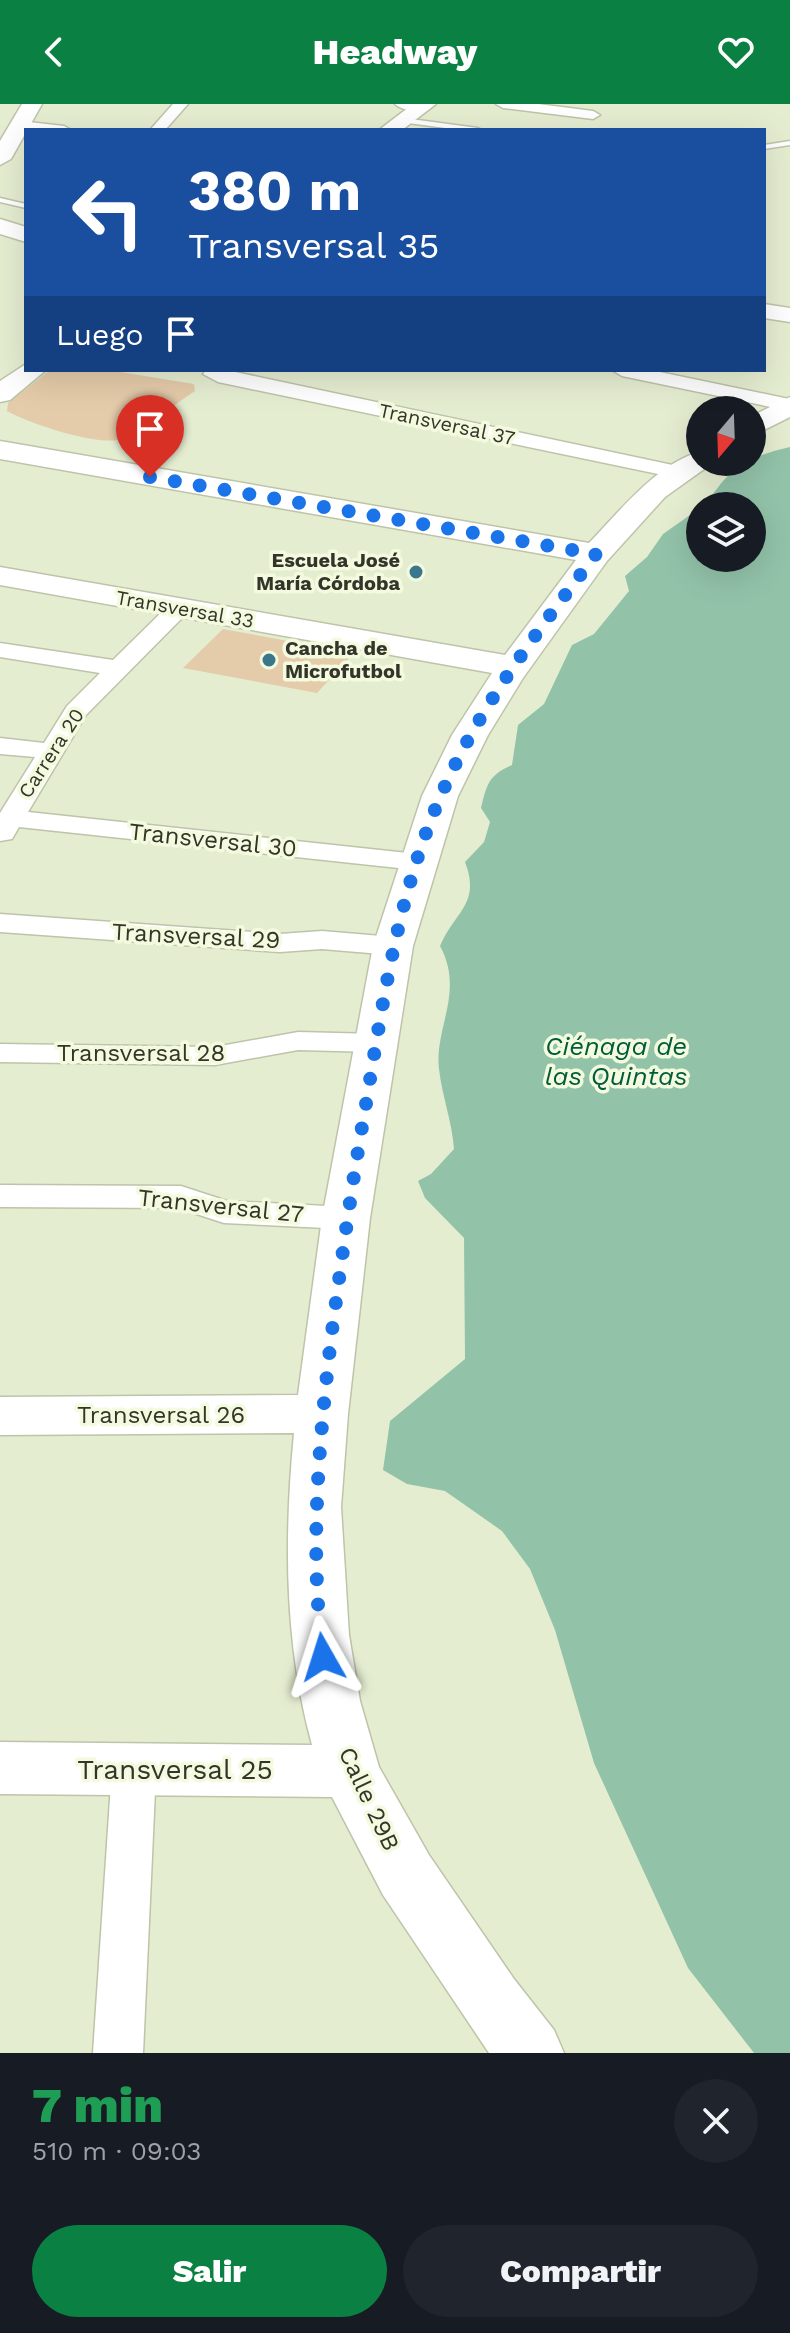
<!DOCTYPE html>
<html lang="es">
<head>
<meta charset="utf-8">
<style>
  body { margin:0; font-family:"Work Sans",sans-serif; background:#20242c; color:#f1f3f6; height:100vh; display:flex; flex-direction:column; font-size:30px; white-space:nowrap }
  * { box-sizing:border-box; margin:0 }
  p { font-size:26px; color:#9ea1a6 }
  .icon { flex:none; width:44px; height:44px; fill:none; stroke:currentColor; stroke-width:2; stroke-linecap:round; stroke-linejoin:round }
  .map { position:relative; height:1949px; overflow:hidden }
  .side { display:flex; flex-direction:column; background:#171b24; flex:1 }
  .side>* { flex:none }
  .top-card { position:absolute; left:24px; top:24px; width:742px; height:244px; border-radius:0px; box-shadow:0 8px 32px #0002; background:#1a4fa0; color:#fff; overflow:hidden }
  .needle { width:52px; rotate:199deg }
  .fabs { position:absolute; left:686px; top:292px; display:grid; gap:16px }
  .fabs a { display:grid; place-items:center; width:80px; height:80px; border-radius:50%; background:#171b24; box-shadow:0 8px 32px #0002; font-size:40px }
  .pin { position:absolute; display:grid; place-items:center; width:68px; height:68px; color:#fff; margin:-82px -34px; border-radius:50% 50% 50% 0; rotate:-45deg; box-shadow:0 0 8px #0007 }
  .pin .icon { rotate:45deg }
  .me { position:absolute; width:88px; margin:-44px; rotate:354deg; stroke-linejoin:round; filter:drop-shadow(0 0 6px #0008) }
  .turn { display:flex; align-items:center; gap:28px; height:168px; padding:0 32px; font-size:36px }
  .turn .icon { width:104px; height:104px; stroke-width:2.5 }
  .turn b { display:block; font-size:56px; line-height:68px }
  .then { display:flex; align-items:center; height:76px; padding:0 32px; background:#0003; gap:16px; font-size:30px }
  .round { display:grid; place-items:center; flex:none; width:84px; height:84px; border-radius:42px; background:#20242c }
  .summary { display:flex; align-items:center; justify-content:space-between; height:136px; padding:0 32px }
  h1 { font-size:48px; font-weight:800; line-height:60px; color:#1e9e55 }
  .button { display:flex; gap:16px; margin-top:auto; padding:16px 32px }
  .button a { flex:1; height:92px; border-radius:48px; background:#0b8043; color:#fff; font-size:32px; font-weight:800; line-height:92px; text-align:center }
  .button a+a { background:#20242c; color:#f1f3f6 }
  header { display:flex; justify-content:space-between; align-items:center; height:104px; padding:0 32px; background:#0b8043; color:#fff; font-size:36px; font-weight:800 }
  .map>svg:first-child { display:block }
  .green { fill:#e4cba9 }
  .water { fill:#92c3a9 }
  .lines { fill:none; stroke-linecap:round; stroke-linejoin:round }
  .lane-casing { stroke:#bdc4a9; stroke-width:3 }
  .street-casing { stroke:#bdc4a9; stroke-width:3 }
  .secondary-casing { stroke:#bdc4a9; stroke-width:3 }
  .primary-casing { stroke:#bdc4a9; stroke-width:3 }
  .lane { fill:#fff; fill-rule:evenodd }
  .street { fill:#fff; fill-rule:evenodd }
  .secondary { fill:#fff; fill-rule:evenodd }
  .primary { fill:#fff; fill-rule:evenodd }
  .route { stroke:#1a73e8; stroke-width:14; stroke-dasharray:0 25.2 }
  .poi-dot { fill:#3a778d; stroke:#f3fade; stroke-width:3 }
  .labels { text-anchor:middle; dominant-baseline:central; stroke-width:7; stroke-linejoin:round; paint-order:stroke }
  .far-street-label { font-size:20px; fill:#33352b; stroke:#f3fade }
  .far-poi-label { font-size:20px; font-weight:bold; fill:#33352b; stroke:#f3fade; text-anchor:end }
  .street-label { font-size:24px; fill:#33352b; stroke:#f3fade }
  .water-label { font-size:26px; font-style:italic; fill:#005c3c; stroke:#f3fade }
  .near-street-label { font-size:28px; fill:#33352b; stroke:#f3fade }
</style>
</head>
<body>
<header><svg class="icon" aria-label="back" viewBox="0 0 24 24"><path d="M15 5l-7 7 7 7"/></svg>Headway<svg class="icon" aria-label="heart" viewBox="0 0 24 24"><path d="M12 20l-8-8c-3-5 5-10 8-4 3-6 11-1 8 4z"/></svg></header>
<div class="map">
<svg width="790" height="1949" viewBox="0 0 790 1949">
  <rect width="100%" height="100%" fill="#e5edd1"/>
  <g class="green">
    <path d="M50 266H108L194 280 195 287C175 300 142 327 121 335 99 343 28 319 7 307L8 299Z"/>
    <path d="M223 525 354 549 317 589 183 564Z"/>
  </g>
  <path class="water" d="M790 343V1949H754L688 1864 594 1659 555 1526 530 1465 502 1427 445 1387 407 1380 383 1366 390 1317 465 1255 464 1134 425 1094 418 1077 431 1070 454 1045C452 1017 442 992 439 965 434 924 465 888 440 842 455 807 481 800 465 758L484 738 490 718 481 704C487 679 489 671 512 661L518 621 544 600 572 541 594 530 629 487 625 472 647 453 663 430 700 404V454H752V402H702C713 392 721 377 732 368 748 354 769 348 790 343Z"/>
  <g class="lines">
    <g class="lane-casing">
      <g id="lane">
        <path d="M403 14 478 24 482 26H461L400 18Z"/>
        <path d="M790 37V41L764 45V41Z"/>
        <path d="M0 94 26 100V104L0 98Z"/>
      </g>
    </g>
    <g class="street-casing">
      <g id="street">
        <path d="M173 0H188L165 26H150Z"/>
        <path d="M395 0H429L430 2C422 9 402 7 395 0Z"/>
        <path d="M496 0H538L593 7 600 11 593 15 503 4Z"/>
        <path d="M20 17 64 22 71 26 15 24 13 21Z"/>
        <path d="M206 266H226L682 363 693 369 682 375 218 278 203 270Z"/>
        <path d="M612 266H650L789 295 790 307 622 272Z"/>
        <path d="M179 497 187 499 191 504 187 509 86 611 28 708 417 750 427 752 431 758 427 764 417 766 19 723 12 735 0 737V709L35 653 0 650V634L44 639 67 602 100 569 0 553V539L113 556 171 499Z"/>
        <path d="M0 810 280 830 322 827 393 833 403 836 408 842 403 848 393 851 322 845 280 848 0 828Z"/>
        <path d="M298 928 376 930 387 932 392 939 387 946 376 948 298 946 215 961 0 958V940L215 943Z"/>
        <path d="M0 1081 181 1082 227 1097 346 1103 358 1106 363 1114 358 1122 346 1125 224 1119 178 1104 0 1103Z"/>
        <path d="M134 1646 150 1652 156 1665 143 1949H93L112 1665 118 1652Z"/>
      </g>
    </g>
    <g class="secondary-casing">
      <g id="secondary">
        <path d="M764 200 790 204V218L764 214Z"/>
        <path d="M26 260V266H46L10 296 0 298V277Z"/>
        <path d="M790 293V313L752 332V312Z"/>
        <path d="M0 337 589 439C619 408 657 359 700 348V358H714L665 393 607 457 523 574 488 631 458 692 413 842 370 1114 348 1310 341 1403 349 1531 360 1597 379 1663 429 1751 514 1875 554 1926 564 1949H489L383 1791 332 1693 0 1690V1638L312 1641C284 1539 284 1433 294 1329L0 1331V1293L298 1291 322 1114 373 842 422 692 452 631 492 569 0 481V463L505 551 576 456 0 355Z"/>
      </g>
    </g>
    <g class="primary-casing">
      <g id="primary">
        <path d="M22 0H42L11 55 0 61V37Z"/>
        <path d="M413 0H436L402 26H379Z"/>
        <path d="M0 115 26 123V138L0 130Z"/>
      </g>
    </g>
    <use href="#lane" class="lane"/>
    <use href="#street" class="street"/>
    <use href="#secondary" class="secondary"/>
    <use href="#primary" class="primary"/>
  </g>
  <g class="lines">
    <path class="route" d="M150 373 596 450C539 526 480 601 442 689 398 789 383 898 365 1006 352 1079 342 1153 332 1227 319 1336 309 1444 323 1553"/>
  </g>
  <g class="poi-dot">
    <circle cx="416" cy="468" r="8"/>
    <circle cx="269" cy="556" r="8"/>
  </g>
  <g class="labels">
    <g class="far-street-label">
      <text transform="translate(447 320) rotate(12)">Transversal 37</text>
      <text transform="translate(185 505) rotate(10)">Transversal 33</text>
      <text transform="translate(51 649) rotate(-57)">Carrera 20</text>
    </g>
    <g class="far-poi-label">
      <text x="400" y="456">Escuela José<tspan x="400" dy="23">María Córdoba</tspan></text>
      <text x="285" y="544" text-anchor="start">Cancha de<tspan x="285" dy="23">Microfutbol</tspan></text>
    </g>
    <g class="street-label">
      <text transform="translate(213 736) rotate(6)">Transversal 30</text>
      <text transform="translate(196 832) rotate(3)">Transversal 29</text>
      <text x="141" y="949">Transversal 28</text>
      <text transform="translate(221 1102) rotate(6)">Transversal 27</text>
      <text x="161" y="1311">Transversal 26</text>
      <text transform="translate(369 1695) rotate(65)">Calle 29B</text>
    </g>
    <g class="water-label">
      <text x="616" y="942">Ciénaga de<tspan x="616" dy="30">las Quintas</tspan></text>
    </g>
    <g class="near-street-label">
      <text x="175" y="1665">Transversal 25</text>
    </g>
  </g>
</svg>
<div class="fabs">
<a><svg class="needle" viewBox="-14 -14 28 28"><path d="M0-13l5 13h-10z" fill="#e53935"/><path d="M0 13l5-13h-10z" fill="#9ea1a6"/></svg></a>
<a><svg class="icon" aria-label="layers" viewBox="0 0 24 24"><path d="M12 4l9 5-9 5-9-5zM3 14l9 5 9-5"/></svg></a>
</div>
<div class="pin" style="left:150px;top:373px;background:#d93025"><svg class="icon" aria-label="arrive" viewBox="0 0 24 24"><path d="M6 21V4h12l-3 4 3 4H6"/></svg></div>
<svg class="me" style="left:323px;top:1553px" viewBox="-20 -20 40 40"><path d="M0-17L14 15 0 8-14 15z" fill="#1a73e8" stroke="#fff" stroke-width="4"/></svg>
<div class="top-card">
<div class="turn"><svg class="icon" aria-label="left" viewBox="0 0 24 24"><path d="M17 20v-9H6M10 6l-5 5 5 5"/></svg><div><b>380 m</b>Transversal 35</div></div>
<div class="then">Luego<svg class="icon" aria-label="arrive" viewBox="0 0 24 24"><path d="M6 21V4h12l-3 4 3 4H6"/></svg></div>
</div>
</div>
<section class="side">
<div class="summary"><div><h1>7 min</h1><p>510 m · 09:03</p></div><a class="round"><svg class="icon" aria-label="close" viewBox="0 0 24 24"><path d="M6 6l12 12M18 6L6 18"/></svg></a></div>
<div class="button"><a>Salir</a><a>Compartir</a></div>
</section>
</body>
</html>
